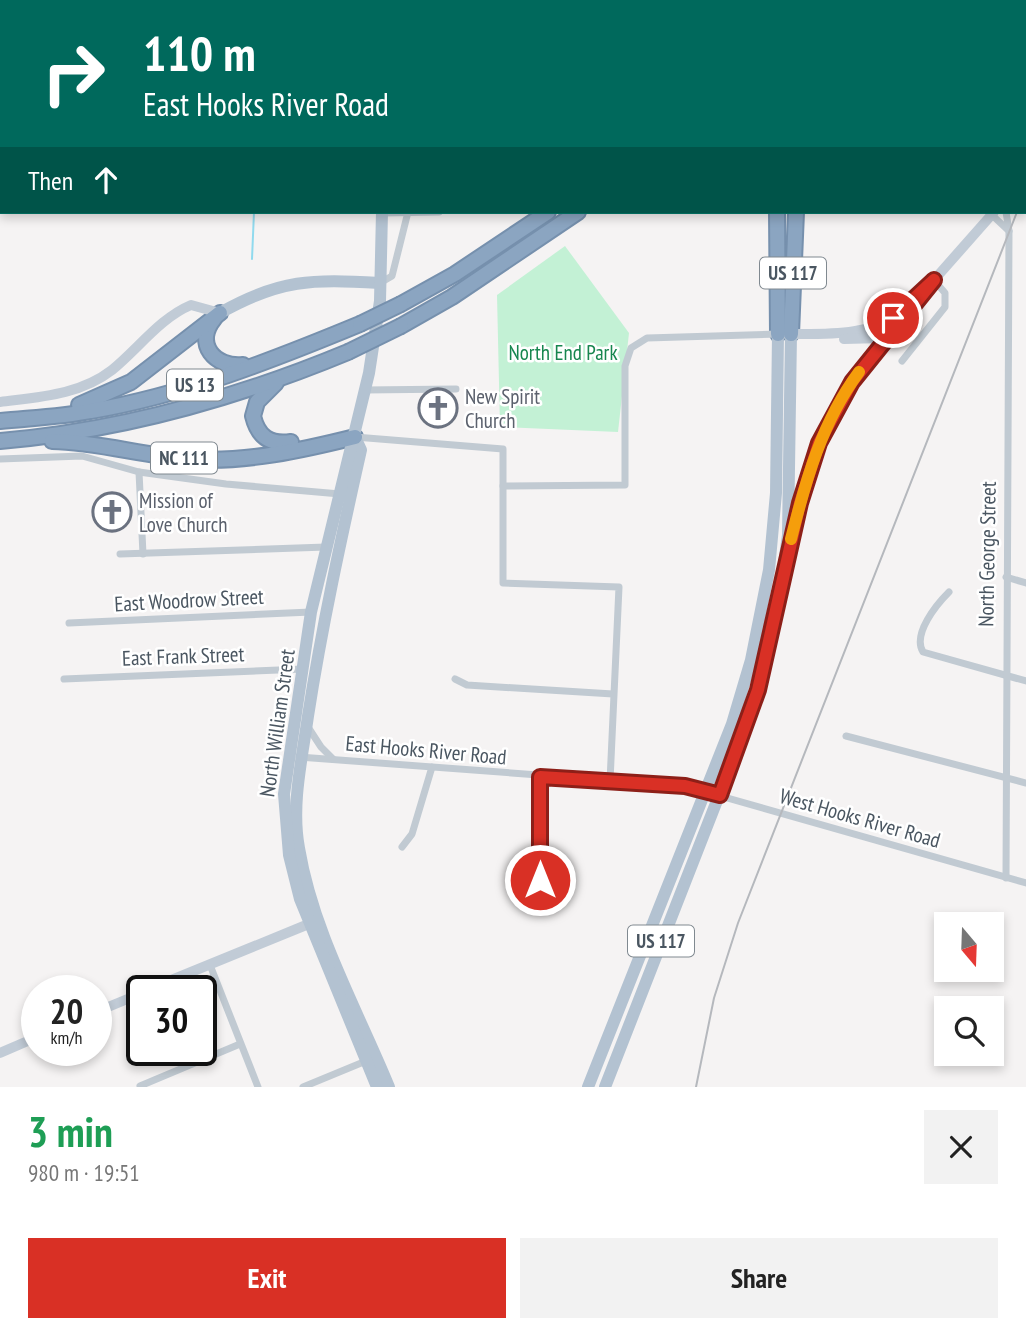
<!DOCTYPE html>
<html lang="en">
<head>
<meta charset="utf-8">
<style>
  body { margin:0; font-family:"PT Sans Narrow",sans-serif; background:#f2f2f2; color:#222; height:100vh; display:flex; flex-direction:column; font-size:26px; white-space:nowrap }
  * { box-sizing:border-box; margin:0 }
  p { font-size:23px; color:#767676 }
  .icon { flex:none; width:38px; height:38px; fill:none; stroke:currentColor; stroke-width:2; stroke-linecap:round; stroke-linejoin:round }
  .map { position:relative; height:1087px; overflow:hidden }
  .panel { display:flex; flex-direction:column; background:#fff; flex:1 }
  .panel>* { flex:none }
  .guide { position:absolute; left:0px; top:0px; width:1027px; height:214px; box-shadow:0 4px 10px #0003; background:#00695c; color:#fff; overflow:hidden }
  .needle { width:46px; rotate:161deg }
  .controls { position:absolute; left:934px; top:912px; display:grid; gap:14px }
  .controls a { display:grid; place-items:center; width:70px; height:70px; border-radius:0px; background:#fff; box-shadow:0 4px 10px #0003; font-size:35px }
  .speed { position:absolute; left:21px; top:975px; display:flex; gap:14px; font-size:35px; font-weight:700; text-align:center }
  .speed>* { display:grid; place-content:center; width:91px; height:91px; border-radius:50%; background:#fff; box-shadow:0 4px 10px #0003; line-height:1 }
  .speed small { font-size:18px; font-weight:400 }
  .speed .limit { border:4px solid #111; border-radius:10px; background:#fff; color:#111 }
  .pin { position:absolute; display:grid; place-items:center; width:60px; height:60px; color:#fff; margin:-30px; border:4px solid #fff; border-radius:50%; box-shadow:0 2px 7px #0007 }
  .me { position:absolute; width:77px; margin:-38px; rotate:0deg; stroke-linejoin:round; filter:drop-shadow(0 0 5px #0008) }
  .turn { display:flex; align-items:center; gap:24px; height:147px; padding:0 28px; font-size:32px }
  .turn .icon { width:91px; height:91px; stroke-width:2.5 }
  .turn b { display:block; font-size:49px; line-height:60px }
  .then { display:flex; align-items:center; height:66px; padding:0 28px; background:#0003; gap:14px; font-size:26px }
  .round { display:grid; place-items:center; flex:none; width:74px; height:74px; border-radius:0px; background:#f2f2f2 }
  .summary { display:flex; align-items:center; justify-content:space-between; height:119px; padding:0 28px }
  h1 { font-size:42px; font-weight:600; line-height:52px; color:#1e9e55 }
  .primary-button { display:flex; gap:14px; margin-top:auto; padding:14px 28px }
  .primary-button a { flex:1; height:80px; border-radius:0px; background:#d93025; color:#fff; font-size:28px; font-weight:600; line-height:80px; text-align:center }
  .primary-button a+a { background:#f2f2f2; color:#222 }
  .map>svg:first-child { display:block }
  .green { fill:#c3f1d5 }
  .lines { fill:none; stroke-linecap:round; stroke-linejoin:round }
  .stream { stroke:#90daee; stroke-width:2 }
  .highway-casing { stroke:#7690ad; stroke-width:18 }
  .street { stroke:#c1cad2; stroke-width:7 }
  .secondary { stroke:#c1cbd6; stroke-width:10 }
  .primary { stroke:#b3c2d1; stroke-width:12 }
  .highway { stroke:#8ba5c1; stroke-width:14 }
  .rail { stroke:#b5b8bd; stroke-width:2 }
  .highway-bridge-casing { stroke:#7690ad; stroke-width:18; stroke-linecap:butt }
  .highway-bridge { stroke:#8ba5c1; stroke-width:14 }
  .route-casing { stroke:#8d1f18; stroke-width:18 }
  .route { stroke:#d93025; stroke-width:12 }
  .slow { stroke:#f59e0b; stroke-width:12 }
  .labels { text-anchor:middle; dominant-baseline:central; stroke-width:5; stroke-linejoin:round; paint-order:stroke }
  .shield { fill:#fff; stroke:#808990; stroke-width:2 }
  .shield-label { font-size:19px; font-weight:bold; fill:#4a5661 }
  .park-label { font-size:21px; fill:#17864f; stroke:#fff }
  .worship-label { font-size:21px; fill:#5b616d; stroke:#fff; text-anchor:start }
  .street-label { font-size:21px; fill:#4a5661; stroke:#fff }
</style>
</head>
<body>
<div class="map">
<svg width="1026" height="1087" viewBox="0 0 1026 1087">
  <rect width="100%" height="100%" fill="#f5f3f3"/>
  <path class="green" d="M565 246 629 333 618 432 500 427 497 295Z"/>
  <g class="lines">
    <g class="stream">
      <path d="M183 2V0"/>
      <path d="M0 164 2 162"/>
      <path d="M0 167H2"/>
      <path d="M252 259 254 212"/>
    </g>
    <g class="highway-casing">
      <g id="highway">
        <path d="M697 2V0"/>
        <path d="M810 2V0"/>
        <path d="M843 2 846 0"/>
        <path d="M879 2 881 0"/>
        <path d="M777 212 778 334"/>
        <path d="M401 304 455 274 548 212"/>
        <path d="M214 319C194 344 215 368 243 365"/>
        <path d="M401 326 452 297 578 212"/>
        <path d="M791 334 796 212"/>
        <path d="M276 383 257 402 253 416C258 437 270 445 291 442"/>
        <path d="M79 405 131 382 220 313"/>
        <path d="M0 421C30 418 61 417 91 411 184 395 273 360 360 324"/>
        <path d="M0 441C120 431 237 398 348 352"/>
        <path d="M52 441C99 442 144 456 190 459 245 463 303 450 355 437"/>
      </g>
    </g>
    <g class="street">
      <path d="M552 0V2"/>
      <path d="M456 2V0"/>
      <path d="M675 2V0"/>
      <path d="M382 213 439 212"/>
      <path d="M992 215 1009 231"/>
      <path d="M380 283 392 276 408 212"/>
      <path d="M902 361 945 307V293L934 280"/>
      <path d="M365 390 456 389"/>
      <path d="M355 437 503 449V583L619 587 610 781"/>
      <path d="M0 459 82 456 139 472 226 484 340 494"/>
      <path d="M139 472 143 554"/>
      <path d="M503 486 625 485V366L631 348 647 338 778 334"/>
      <path d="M120 554 326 547"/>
      <path d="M1006 577 1026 583"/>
      <path d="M949 592C937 604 912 634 923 652L1026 681"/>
      <path d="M69 623 311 612"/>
      <path d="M64 679 303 669"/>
      <path d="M455 679 467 685 613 694"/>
      <path d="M308 727 321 747 333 759"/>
      <path d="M846 736 1026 783"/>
      <path d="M299 757 685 786 1026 883"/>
      <path d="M402 847 412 834 432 767"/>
      <path d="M1006 878 1009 231 1006 212"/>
      <path d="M534 895 540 880V777"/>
      <path d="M210 965 258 1087"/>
      <path d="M140 1086 240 1044"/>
      <path d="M303 1087 366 1061"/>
    </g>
    <g class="secondary">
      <path d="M1015 0V2"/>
      <path d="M786 334C824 334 875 337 905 309"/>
      <path d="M844 339 883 338 889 335"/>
      <path d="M0 402C39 397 80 395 112 370 138 349 160 318 191 305L220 313"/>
      <path d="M791 539 819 443 841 398 934 280 994 212"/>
      <path d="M147 990 316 921"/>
      <path d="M96 1012 142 993"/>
      <path d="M0 1053 37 1037"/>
    </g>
    <g class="primary">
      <path d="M383 2V0"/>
      <path d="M220 313C280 279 312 279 380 283"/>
      <path d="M355 437 361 450C341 539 322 626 308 716 302 759 291 805 299 848 313 932 357 1009 389 1087"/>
      <path d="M377 1087 300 899 289 855 284 794 311 612 369 373 380 301 382 212"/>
      <path d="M588 1087 732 724 751 660 769 570 776 493 778 334"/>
      <path d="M605 1087 745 729 765 664 778 606 788 535 791 334"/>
    </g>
    <use href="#highway" class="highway"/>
    <g class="rail">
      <path d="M1026 190V189"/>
      <path d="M696 1087 714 998 738 923 1017 212"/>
    </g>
    <g class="highway-bridge-casing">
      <g id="highway-bridge">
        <path d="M360 324 401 304"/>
        <path d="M348 352 401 326"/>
      </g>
    </g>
    <use href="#highway-bridge" class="highway-bridge"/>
  </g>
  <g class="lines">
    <g class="route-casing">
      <path id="route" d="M540 880V777L685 786 720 795 758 690 800 503 819 443 852 382 934 280 893 318"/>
    </g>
    <use href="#route" class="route"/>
    <path class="slow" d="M791 539C806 479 822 422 859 372"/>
  </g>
  <defs>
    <g id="church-ring" transform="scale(2.0125)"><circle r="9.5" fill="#fff" stroke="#6b7280" stroke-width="1.5"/><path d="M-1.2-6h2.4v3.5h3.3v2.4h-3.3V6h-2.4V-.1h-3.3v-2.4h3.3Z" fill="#6b7280"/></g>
  </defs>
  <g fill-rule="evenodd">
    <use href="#church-ring" x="438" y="408"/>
    <use href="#church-ring" x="112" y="512"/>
  </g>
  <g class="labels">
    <g class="shield">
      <rect x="760" y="257.5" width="66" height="31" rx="5"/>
      <rect x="167" y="369.5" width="56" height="31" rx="5"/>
      <rect x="151" y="442.5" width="66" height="31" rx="5"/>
      <rect x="628" y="925.5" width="66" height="31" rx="5"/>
    </g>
    <g class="shield-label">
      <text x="793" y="273">US 117</text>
      <text x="195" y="385">US 13</text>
      <text x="184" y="458">NC 111</text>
      <text x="661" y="941">US 117</text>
    </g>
    <g class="park-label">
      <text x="563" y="352">North End Park</text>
    </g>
    <g class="worship-label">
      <text x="465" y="396">New Spirit<tspan x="465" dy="24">Church</tspan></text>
      <text x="139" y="500">Mission of<tspan x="139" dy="24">Love Church</tspan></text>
    </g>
    <g class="street-label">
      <text transform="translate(987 554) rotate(-89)">North George Street</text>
      <text transform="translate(189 600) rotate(-3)">East Woodrow Street</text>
      <text transform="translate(183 656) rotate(-2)">East Frank Street</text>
      <text transform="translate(277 723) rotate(-82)">North William Street</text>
      <text transform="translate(426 750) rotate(5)">East Hooks River Road</text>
      <text transform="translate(860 818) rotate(16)">West Hooks River Road</text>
    </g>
  </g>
</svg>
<div class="controls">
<a><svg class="needle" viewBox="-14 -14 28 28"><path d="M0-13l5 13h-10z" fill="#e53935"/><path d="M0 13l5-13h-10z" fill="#767676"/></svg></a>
<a><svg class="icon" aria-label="search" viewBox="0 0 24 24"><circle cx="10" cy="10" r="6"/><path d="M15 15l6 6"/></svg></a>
</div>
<div class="speed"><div>20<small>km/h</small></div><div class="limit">30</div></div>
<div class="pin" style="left:893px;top:318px;background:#d93025"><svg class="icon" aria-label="arrive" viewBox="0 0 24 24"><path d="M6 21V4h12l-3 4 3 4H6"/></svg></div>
<svg class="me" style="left:540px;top:880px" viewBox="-20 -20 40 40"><circle r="17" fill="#d93025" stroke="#fff" stroke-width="3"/><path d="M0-11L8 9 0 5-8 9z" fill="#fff"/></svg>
<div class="guide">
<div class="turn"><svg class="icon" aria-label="right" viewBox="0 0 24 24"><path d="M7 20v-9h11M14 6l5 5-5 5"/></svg><div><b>110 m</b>East Hooks River Road</div></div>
<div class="then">Then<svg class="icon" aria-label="ahead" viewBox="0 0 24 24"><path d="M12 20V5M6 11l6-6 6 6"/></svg></div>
</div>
</div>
<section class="panel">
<div class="summary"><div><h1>3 min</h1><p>980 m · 19:51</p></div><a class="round"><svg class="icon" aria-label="close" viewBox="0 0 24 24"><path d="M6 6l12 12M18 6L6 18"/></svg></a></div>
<div class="primary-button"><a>Exit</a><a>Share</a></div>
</section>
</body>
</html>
